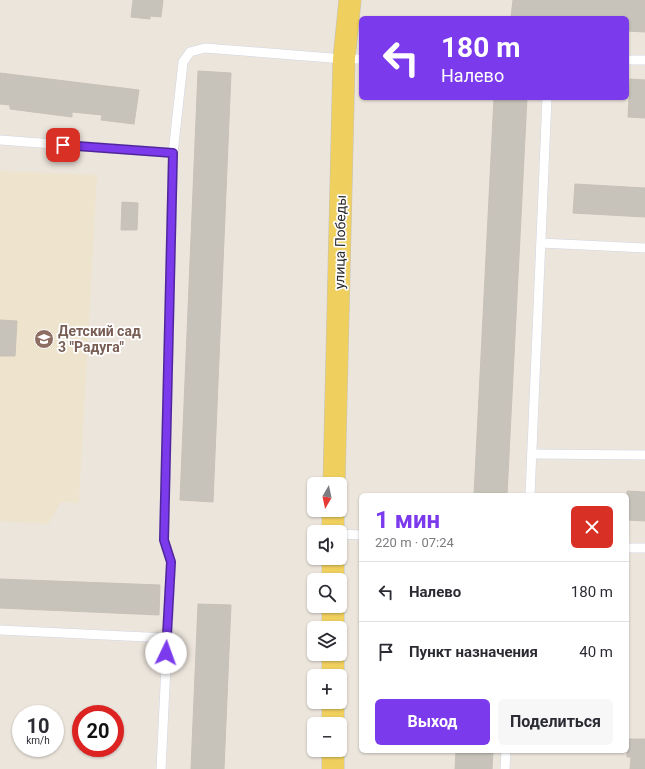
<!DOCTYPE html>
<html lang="ru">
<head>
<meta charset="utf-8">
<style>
  body { margin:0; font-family:Roboto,sans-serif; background:#f7f7f7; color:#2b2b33; height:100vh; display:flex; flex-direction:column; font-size:15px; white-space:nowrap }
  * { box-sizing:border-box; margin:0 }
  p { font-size:13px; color:#7c7c81 }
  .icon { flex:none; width:22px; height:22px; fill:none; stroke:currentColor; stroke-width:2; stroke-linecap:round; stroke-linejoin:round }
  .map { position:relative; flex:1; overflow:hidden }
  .drawer { position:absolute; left:359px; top:493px; width:270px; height:260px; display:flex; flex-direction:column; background:#fff; border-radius:6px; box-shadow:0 1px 3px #0004 }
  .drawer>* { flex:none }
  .banner { position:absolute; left:359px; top:16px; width:270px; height:84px; border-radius:6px; box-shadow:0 1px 3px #0004; background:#7c3aed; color:#fff; overflow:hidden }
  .needle { width:26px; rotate:189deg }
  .buttons { position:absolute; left:307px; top:477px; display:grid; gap:8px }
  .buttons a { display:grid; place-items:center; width:40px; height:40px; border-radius:6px; background:#fff; box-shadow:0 1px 3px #0004; font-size:20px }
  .speed { position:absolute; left:12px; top:705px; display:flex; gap:8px; font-size:20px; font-weight:700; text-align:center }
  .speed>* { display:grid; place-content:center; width:52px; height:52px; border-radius:50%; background:#fff; box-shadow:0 1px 3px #0004; line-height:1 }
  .speed small { font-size:10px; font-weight:400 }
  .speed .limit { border:6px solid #d22; background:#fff; color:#111 }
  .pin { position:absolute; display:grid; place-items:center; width:34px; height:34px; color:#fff; margin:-17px; border-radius:8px; box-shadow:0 2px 6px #0006 }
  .me { position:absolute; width:44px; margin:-22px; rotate:3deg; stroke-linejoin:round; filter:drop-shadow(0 0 3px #0008) }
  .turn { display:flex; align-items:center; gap:14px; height:84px; padding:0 16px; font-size:18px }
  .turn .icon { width:52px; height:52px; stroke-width:2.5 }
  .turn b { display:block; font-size:28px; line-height:34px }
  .round { display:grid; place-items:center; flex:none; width:42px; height:42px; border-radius:6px; background:#f7f7f7 }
  .head { display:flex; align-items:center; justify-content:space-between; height:68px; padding:0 16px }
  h1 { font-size:24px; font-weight:700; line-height:30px; color:#7c3aed }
  .primary-button { display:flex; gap:8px; margin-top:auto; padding:8px 16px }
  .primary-button a { flex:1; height:46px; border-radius:6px; background:#7c3aed; color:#fff; font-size:16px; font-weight:700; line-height:46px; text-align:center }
  .primary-button a+a { background:#f7f7f7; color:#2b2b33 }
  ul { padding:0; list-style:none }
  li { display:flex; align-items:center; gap:12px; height:60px; padding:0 16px; border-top:1px solid #e1e1e2 }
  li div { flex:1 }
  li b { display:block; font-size:15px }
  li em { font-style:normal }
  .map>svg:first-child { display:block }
  .education { fill:#eee3cc }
  .building { fill:#c7c3bb; stroke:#c7c1b6 }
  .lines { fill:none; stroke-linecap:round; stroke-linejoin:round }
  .lane-casing { stroke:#d1d5e3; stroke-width:10 }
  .primary-casing { stroke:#c3c3c3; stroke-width:23 }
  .lane { stroke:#fff; stroke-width:9 }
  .primary { stroke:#efcf5e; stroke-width:22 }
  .route-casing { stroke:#51269a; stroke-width:10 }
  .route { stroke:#7c3aed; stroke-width:7 }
  .labels { text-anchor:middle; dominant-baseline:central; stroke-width:3.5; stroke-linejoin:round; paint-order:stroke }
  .street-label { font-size:14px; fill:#2a2a2a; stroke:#fff }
  .education-label { font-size:14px; font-weight:bold; fill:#785e54; stroke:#fff; text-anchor:start }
</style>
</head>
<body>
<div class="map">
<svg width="645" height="769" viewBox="0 0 645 769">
  <rect width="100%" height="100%" fill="#ece5dc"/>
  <path class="education" d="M0 171 97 175 79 503 61 502 48 524 0 521Z"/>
  <g class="building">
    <path d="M133 0H163L161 17 150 16V19L131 17Z"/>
    <path d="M513 0H645V32L627 31V18H511Z"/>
    <path d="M198 71 231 73 213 502 180 500Z"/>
    <path d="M0 73 139 90 134 124 101 120 102 115 72 112V117L10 109V105L0 104Z"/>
    <path d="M630 79 645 80V118L628 117Z"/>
    <path d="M494 98H527L507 495H474Z"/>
    <path d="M575 184 645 188V217L573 213Z"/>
    <path d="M122 202 138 203 137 230H121Z"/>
    <path d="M0 320 17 321 15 356H0Z"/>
    <path d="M627 491 645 492V521L627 520Z"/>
    <path d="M0 579 160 585 159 615 0 608Z"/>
    <path d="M198 604 231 605 224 769H191Z"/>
    <path d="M627 739H645V769H630L631 757H627Z"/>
    <path d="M456 751H493L492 769H455Z"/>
  </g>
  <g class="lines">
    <g class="lane-casing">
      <g id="lane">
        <path d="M627 60H645"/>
        <path d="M0 140 173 153 183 62 190 52 205 48 344 59H361"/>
        <path d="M541 243 645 248"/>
        <path d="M532 454 645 455"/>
        <path d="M530 495 547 98"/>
        <path d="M340 534 361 535"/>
        <path d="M627 548H645"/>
        <path d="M0 630 167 638"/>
        <path d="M161 769 171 562 164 541 173 153"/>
        <path d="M505 769 506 751"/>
      </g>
    </g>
    <g class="primary-casing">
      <g id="primary">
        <path d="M334 484 344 59 350 0"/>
        <path d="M333 532V510"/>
        <path d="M333 558V580"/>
        <path d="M333 606V628"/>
        <path d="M333 654V676"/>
        <path d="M333 702V724"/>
        <path d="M333 750V769"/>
      </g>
    </g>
    <use href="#lane" class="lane"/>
    <use href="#primary" class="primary"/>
  </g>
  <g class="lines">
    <g class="route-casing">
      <path id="route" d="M63 145 173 153 164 540 171 562 166 653"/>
    </g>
    <use href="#route" class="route"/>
  </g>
  <defs>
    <g id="school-disc" transform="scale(1)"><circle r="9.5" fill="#8d6e63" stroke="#fff"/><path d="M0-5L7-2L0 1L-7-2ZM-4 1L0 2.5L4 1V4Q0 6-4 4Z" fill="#fff"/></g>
  </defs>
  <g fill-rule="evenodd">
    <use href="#school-disc" x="44" y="339"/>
  </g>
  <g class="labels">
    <g class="street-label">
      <text transform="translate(340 242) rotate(-89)">улица Победы</text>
    </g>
    <g class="education-label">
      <text x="58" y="331">Детский сад<tspan x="58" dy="16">3 "Радуга"</tspan></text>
    </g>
  </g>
</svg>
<div class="buttons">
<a><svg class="needle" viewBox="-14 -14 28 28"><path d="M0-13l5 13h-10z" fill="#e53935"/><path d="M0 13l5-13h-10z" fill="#7c7c81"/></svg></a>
<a><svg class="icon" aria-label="sound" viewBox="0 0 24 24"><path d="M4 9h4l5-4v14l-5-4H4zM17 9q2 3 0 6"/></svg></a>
<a><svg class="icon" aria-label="search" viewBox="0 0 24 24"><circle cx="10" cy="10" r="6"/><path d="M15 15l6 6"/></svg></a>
<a><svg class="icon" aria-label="layers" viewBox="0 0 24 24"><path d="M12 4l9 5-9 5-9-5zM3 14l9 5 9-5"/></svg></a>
<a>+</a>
<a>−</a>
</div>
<div class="speed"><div>10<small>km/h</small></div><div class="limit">20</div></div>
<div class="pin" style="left:63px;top:145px;background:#d93025"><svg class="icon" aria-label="arrive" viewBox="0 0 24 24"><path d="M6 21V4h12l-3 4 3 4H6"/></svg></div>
<svg class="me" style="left:166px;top:653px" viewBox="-20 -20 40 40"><circle r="19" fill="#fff"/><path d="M0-13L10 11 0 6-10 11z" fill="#7c3aed"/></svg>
<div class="banner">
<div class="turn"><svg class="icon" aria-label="left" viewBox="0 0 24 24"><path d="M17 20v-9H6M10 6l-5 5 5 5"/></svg><div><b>180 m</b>Налево</div></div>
</div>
<section class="drawer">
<div class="head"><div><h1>1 мин</h1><p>220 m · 07:24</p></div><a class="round" style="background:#d93025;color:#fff"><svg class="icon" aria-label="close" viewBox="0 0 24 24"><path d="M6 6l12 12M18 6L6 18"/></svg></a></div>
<ul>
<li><svg class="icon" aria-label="left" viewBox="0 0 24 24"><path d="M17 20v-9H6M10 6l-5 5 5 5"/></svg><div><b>Налево</b></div><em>180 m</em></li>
<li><svg class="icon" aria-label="arrive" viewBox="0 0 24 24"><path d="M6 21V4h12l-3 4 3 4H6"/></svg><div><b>Пункт назначения</b></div><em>40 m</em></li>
</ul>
<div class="primary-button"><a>Выход</a><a>Поделиться</a></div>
</section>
</div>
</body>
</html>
